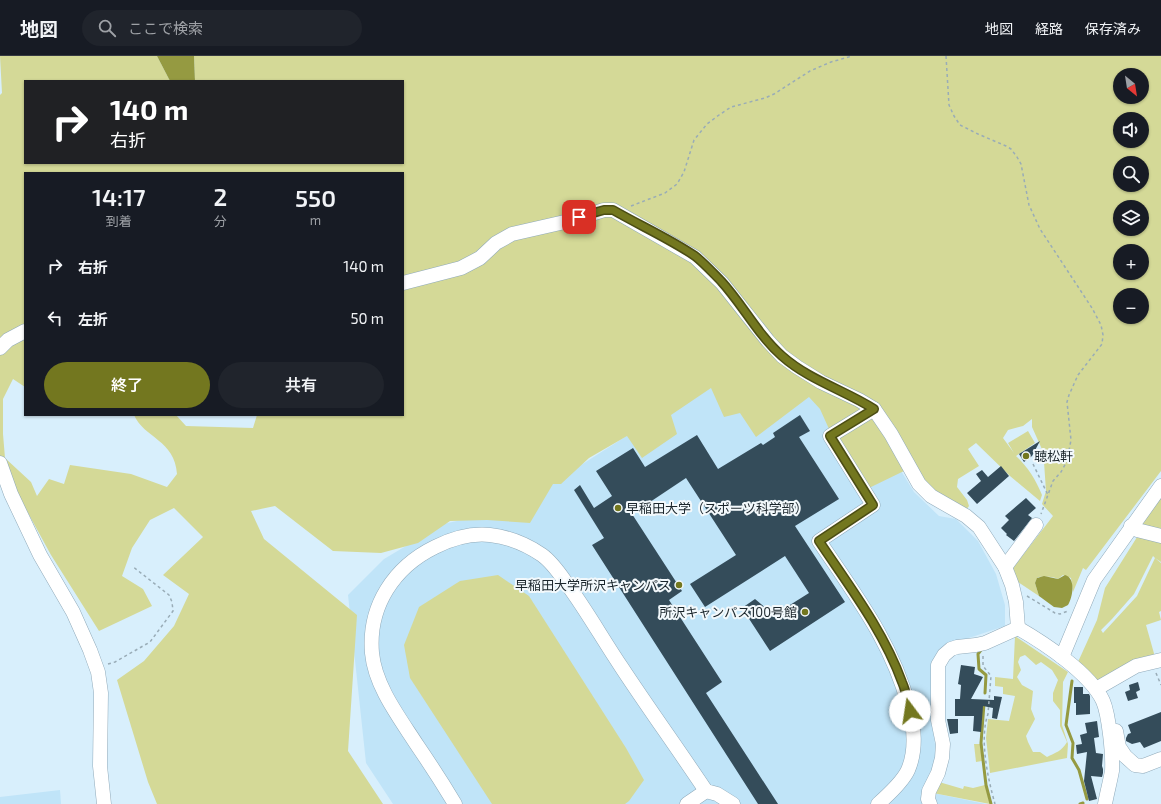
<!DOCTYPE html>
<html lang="ja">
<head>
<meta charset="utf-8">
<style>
  body { margin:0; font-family:"Exo 2","Noto Sans JP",sans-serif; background:#20242c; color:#f1f3f6; height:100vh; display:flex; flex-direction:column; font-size:15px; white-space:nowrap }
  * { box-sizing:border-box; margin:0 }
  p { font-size:13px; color:#9ea1a6 }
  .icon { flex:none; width:22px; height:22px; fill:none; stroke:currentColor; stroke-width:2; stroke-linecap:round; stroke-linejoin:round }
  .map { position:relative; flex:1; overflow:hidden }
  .panel { position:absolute; left:24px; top:116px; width:380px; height:244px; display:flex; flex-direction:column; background:#171b24; border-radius:0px; box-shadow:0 1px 3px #0004 }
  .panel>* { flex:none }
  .hud { position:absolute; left:24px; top:24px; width:380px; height:84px; border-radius:0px; box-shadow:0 1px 3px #0004; background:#202124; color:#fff; overflow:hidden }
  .needle { width:26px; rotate:150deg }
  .fabs { position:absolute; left:1113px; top:12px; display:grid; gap:8px }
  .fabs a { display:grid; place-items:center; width:36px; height:36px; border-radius:50%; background:#171b24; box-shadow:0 1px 3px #0004; font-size:20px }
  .pin { position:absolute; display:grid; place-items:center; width:34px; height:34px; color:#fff; margin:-17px; border-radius:8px; box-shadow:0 2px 6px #0006 }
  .me { position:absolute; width:44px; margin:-22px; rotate:346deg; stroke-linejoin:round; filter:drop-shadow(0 0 3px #0008) }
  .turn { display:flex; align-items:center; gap:14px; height:84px; padding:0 20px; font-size:18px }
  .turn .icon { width:52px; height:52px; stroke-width:2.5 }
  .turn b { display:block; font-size:28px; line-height:34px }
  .eta { display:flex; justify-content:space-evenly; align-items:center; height:68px; text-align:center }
  .eta b { font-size:24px; font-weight:600; line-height:28px }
  .primary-button { display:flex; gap:8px; margin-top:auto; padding:8px 20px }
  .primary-button a { flex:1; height:46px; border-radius:24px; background:#73771f; color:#fff; font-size:16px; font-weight:600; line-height:46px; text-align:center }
  .primary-button a+a { background:#20242c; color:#f1f3f6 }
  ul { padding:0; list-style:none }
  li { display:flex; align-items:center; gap:12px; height:52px; padding:0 20px }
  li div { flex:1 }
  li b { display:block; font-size:15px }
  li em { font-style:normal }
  header { display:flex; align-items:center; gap:24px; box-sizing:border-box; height:56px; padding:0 20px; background:#171b24; border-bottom:1px solid #363941 }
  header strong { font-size:19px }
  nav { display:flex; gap:22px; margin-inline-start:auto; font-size:14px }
  .search { width:280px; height:36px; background:#20242c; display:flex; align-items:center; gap:10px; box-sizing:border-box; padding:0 14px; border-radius:22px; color:#9ea1a6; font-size:15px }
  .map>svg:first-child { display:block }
  .built { fill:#c0e4f8 }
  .green { fill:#d4d997; fill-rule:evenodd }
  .water { fill:#959a41 }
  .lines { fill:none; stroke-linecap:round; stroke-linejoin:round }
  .stream { stroke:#959a41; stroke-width:3 }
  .building { fill:#344c5a }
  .minor-casing { stroke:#90aaba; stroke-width:15 }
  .path { stroke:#99acb7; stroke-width:1.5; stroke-dasharray:3 3; stroke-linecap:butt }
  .minor { stroke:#fff; stroke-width:14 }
  .route-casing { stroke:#4b4d14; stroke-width:10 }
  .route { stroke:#73771f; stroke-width:7 }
  .poi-dot { fill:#73771f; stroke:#f3f9fc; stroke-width:1.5 }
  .labels { text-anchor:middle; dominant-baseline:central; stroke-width:4; stroke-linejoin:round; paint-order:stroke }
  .poi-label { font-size:13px; fill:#1b262c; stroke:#f3f9fc; text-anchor:start }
</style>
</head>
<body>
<header>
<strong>地図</strong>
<div class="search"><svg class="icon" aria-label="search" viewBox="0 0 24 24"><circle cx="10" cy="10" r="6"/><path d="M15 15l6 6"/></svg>ここで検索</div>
<nav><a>地図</a><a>経路</a><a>保存済み</a></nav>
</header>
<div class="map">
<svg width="1161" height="748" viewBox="0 0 1161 748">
  <rect width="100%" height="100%" fill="#d8effc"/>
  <g class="built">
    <path d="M763 293 895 405 914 436 939 460 956 463 978 485 996 518 1005 549V570L945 590 931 607 932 667 937 702 922 735 928 748H393L366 707 348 539 384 503 443 468 512 453Z"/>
    <path d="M60 734 61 748H0V741Z"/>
    <path d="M933 737 986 748H935Z"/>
  </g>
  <g class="green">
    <path d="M0 0H157L170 25H25V107H403V25H195L194 0H1161V415L1086 514 1083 512 1073 536 1071 522 1063 519 1058 523C1051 520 1046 521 1038 521L1035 527 1039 540 1018 526 1013 512 1053 460 1042 448 1046 435 1044 406 1045 400 1032 371V363L1023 370 1008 374 1003 382 1014 397 1008 387 1028 375 1035 387 1016 400C1028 411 1036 424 1042 439L1040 445 1010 420 976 387 968 393 979 410 958 423 957 431 967 444 969 450 966 454 904 415 869 432 829 373 820 353 809 341 756 381 740 357 724 361 711 332 671 359 677 378 642 402 627 380 589 402 561 428H553L530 467 487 464 450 465 418 487 381 497 333 495 275 450 251 455 264 483 357 559 348 695 383 748H157L148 726 117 624 144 605 174 570 189 538 163 519 203 481 174 452 150 464 132 492 122 520 143 533 152 550 99 575 51 499 10 424 0 417V39L2 37ZM1120 19H1142V41H1120ZM1120 63H1142V85H1120ZM1120 107H1142V129H1120ZM25 117H403V359H257L253 372 186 370 176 359H134C144 382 175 384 177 418L167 431 131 418 70 409 64 428 49 423 37 440 31 426 5 402 3 378V343L13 323 25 331ZM1120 151H1142V173H1120ZM1120 195H1142V217H1120ZM1120 239H1142V261H1120Z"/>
    <path d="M1161 439V476L1140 468Z"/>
    <path d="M1139 478 1161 483V506L1155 502 1161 507V555L1159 556 1161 564 1146 569 1155 601 1099 627 1078 606 1097 564 1105 532ZM1153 500 1155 502 1137 540 1103 577 1101 574 1112 563 1134 538Z"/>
    <path d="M498 519 529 540 626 692 644 724 629 745 625 748H492L410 622 404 589 419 551 460 525Z"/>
    <path d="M1015 580 1068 616 1063 626 1062 669 1068 688 1067 702 990 717 986 682 988 663 1009 665 1015 640 1003 638V631L995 630V621L1013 623ZM1025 599 1036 609 1041 606 1052 614 1058 624 1053 637V645L1060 654V670L1067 686C1062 695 1055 697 1047 701L1040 696H1033L1028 686 1026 680 1035 663 1031 653 1033 635 1022 629 1017 621 1021 614 1018 606 1020 601Z"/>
    <path d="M974 688H980L982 705 976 706Z"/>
    <path d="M939 726 963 733 964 730 973 732 985 729 990 748 933 737Z"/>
  </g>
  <g class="water">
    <path d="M157 0H194L195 25H170Z"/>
    <path d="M1065 519C1076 522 1073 541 1068 549L1062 552 1054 551 1039 540 1035 527 1037 522 1044 520 1058 523Z"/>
  </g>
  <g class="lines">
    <g class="stream">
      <path d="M981 594 978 598 979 613 986 619 985 637"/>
      <path d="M1072 625 1066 669 1073 687 1072 702 1079 714 1087 743"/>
      <path d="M984 648 981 687 986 729 991 748"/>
      <path d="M1080 748 1083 747"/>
    </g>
  </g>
  <g class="building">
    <path d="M800 359 810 375 799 381 839 443 795 470 845 546 770 595 742 552 755 543 774 559 809 537 785 500 705 551 690 528 736 499 686 422 632 458 682 535 669 544 722 626 706 637 778 748H758L592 489 604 482 574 434 580 429 594 452 612 440 596 415 633 392 645 411 697 379 718 413 761 387 763 389 775 381 773 377Z"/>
    <path d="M1040 385 1032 400 1024 406 1019 398Z"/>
    <path d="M1001 410 1009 420 977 448 967 437 981 425 976 418 982 414 988 421Z"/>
    <path d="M1026 442 1036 452 1028 459 1032 462 1014 485 1006 479 1007 478 1001 472 1009 464 1005 460Z"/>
    <path d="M961 609 975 611 974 618 983 621 971 643 994 644V640L1002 641 997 663 992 662 993 652 983 650 981 676 973 675 974 660H955V643H960L961 629 958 628Z"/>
    <path d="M1138 626 1140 634 1136 636 1138 642 1128 645 1125 636 1130 634 1129 629Z"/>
    <path d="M1074 631H1083V638H1089L1090 640V658L1076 659V647H1074Z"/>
    <path d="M1161 656V685L1144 692 1140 686 1132 688 1126 685V682L1128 678 1131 677 1128 669Z"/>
    <path d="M947 663H958V677L950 678Z"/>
    <path d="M1097 665 1099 681 1094 682 1096 697 1103 698 1102 710 1103 713V717L1102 721 1091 720 1097 743 1089 745 1084 725 1087 696 1077 698 1076 689 1082 688 1080 679 1087 677 1085 667Z"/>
  </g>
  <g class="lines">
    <g class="minor-casing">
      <g id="minor">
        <path d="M403 227 461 212 480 202 496 187 512 178 569 165 604 154H613L695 201 722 227 768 285 782 300 797 311 821 326 859 344 874 353 891 378 919 428 931 440 966 460 979 471 1005 511 1012 529 1016 546 1018 572"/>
        <path d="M0 292 8 284 25 275"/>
        <path d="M874 353 830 380 873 449 819 485C856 540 892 586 909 651 914 671 917 693 908 714 903 725 887 740 878 748"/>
        <path d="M0 407 11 438 40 499 73 556 90 594 98 616 101 637 100 710 104 748"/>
        <path d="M1131 470 1137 474 1161 480"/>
        <path d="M1005 511 1036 469"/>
        <path d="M1018 572C1044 587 1090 617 1103 645 1109 659 1113 699 1112 715 1110 726 1107 737 1105 748"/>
        <path d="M1062 601 1094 524 1161 430"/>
        <path d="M1096 633 1136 610 1161 604"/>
        <path d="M1116 675 1119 691 1125 700 1135 709 1143 710 1161 703"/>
        <path d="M455 748C443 728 430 708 417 689 399 661 375 630 372 597 368 550 394 511 435 491 451 483 471 477 490 479 508 481 526 488 542 499 552 506 560 518 567 528 587 555 603 584 622 612 649 653 678 693 706 735L717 738 733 748"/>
        <path d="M687 748 706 735"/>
        <path d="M930 748 928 743 929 735 938 717 942 702 943 688 938 664V609L944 599 951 593 957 591 976 589 985 587 1018 572"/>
      </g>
    </g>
    <g class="path">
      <path d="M946 0 949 49 954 60 960 69 978 78 1006 90 1011 93 1017 101 1021 108 1029 149 1040 173 1092 252 1101 269 1103 279 1102 288 1078 319 1069 339 1067 346 1071 384 1067 405 1061 416 1053 425 1041 458"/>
      <path d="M631 150 665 137 677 128 684 116 694 84 707 68 719 59 731 51 765 42 774 38 810 15 831 6 852 0"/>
      <path d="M1033 408 1048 439"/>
      <path d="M1027 540 1055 557 1060 558 1068 555"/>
      <path d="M983 600V610L991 620 988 658C979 683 988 723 995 748"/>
      <path d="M108 608 115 606 150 586 173 555 172 546 169 539 132 510"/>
      <path d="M1156 617 1161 629"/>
    </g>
    <use href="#minor" class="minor"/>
  </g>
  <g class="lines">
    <g class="route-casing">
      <path id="route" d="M579 161 604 154H613C639 169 670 183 695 200 704 207 713 217 721 225 743 249 758 279 782 300 809 324 844 334 874 353L830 380 873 449 819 485C849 530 883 574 902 626 906 635 908 646 910 655"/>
    </g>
    <use href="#route" class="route"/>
  </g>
  <g class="poi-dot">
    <circle cx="1026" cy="400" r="4"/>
    <circle cx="618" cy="452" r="4"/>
    <circle cx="679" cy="529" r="4"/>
    <circle cx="805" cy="556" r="4"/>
  </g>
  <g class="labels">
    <g class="poi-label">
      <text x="1034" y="400">聴松軒</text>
      <text x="626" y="452">早稲田大学（スポーツ科学部）</text>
      <text x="671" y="529" text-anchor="end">早稲田大学所沢キャンパス</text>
      <text x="797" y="556" text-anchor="end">所沢キャンパス100号館</text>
    </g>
  </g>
</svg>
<div class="fabs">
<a><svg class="needle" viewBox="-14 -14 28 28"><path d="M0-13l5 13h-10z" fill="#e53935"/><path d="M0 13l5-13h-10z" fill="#9ea1a6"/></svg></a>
<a><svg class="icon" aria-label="sound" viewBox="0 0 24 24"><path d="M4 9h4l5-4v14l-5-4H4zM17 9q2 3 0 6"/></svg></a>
<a><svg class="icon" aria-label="search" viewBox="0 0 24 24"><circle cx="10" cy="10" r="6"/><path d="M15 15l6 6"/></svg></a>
<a><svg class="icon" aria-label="layers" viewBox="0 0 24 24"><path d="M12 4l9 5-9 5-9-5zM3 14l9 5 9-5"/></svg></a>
<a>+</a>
<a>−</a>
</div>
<div class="pin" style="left:579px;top:161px;background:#d93025"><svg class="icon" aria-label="arrive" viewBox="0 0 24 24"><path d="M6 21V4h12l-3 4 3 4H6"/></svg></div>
<svg class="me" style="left:910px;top:655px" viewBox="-20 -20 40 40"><circle r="19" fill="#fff"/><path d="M0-13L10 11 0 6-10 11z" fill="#73771f"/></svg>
<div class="hud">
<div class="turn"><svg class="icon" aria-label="right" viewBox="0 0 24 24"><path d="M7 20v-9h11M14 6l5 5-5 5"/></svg><div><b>140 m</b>右折</div></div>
</div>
<section class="panel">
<div class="eta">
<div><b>14:17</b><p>到着</p></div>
<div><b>2</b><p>分</p></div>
<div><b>550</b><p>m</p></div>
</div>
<ul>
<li><svg class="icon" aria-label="right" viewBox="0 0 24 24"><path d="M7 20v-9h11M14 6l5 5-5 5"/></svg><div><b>右折</b></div><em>140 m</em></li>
<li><svg class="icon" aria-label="left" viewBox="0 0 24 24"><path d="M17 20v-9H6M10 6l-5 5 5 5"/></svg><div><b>左折</b></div><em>50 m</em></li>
</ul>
<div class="primary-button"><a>終了</a><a>共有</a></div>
</section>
</div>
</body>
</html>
